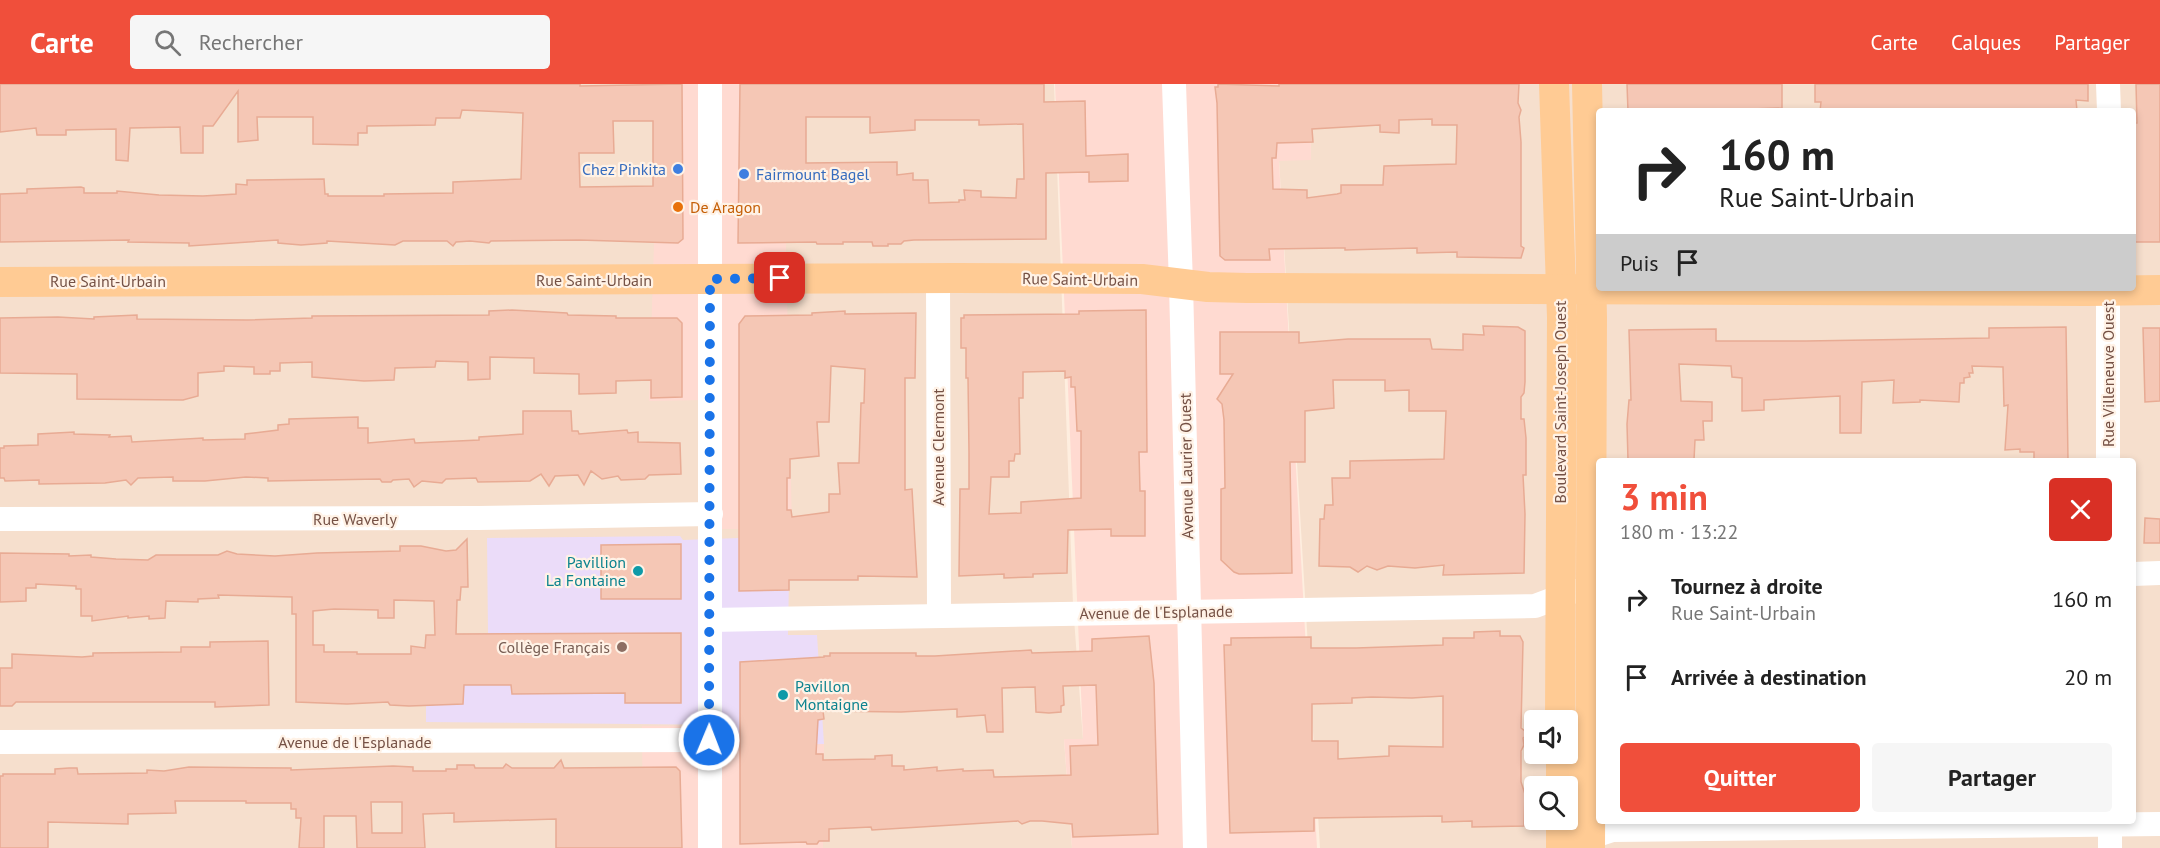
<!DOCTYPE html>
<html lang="fr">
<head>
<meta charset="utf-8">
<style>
  body { margin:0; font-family:"PT Sans",sans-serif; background:#f6f6f6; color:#222; height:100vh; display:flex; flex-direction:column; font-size:22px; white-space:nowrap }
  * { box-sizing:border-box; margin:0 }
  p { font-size:20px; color:#767676 }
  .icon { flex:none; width:33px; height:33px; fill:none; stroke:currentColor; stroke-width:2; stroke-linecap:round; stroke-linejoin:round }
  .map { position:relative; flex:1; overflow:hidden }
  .details { position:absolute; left:1596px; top:374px; width:540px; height:366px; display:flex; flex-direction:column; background:#fff; border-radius:6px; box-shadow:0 3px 9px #0003 }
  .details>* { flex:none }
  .banner { position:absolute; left:1596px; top:24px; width:540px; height:183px; border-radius:6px; box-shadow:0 3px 9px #0003; background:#fff; color:#222; overflow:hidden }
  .fabs { position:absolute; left:1524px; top:626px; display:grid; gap:12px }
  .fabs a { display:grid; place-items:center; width:54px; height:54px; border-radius:6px; background:#fff; box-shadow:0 3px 9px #0003; font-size:30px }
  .pin { position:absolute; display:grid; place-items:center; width:51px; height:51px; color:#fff; margin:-26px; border-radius:12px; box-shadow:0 3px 9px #0006 }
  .me { position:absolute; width:66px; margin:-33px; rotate:1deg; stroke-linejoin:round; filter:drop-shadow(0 0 4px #0008) }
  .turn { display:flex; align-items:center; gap:21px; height:126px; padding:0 24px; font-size:27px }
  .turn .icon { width:78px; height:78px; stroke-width:2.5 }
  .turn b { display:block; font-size:42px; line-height:51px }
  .then { display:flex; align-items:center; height:57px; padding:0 24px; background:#0003; gap:12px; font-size:22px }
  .round { display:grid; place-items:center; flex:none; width:63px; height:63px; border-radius:6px; background:#f6f6f6 }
  .overview { display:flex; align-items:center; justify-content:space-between; height:102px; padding:0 24px }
  h1 { font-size:36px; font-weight:600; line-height:45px; color:#f04f3b }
  .action { display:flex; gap:12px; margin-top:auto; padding:12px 24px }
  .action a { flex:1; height:69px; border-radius:6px; background:#f04f3b; color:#fff; font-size:24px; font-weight:600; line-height:69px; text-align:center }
  .action a+a { background:#f6f6f6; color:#222 }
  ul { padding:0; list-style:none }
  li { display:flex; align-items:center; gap:18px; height:78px; padding:0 24px }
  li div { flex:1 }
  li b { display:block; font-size:22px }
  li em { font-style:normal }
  header { display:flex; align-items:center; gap:36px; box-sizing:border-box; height:84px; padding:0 30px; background:#f04f3b; color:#fff }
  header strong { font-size:28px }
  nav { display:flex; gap:33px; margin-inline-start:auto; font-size:21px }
  .search { width:420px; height:54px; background:#f6f6f6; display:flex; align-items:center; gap:15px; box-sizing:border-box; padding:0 21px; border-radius:6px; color:#767676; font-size:22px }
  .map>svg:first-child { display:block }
  .residential { fill:#f6dfcd; fill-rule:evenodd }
  .commercial { fill:#ffdad1 }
  .education { fill:#ebdcf9 }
  .building { fill:#f5c7b5; stroke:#e8ab94; stroke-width:1.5; fill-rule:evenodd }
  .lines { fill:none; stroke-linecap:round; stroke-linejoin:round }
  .minor { stroke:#fff; stroke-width:24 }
  .major { stroke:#ffcb94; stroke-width:30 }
  .route { stroke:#1a73e8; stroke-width:10; stroke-dasharray:0 18 }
  .shop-dot { fill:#3f7fe0; stroke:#fff2e6; stroke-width:2 }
  .food-dot { fill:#e8710a; stroke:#fff2e6; stroke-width:2 }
  .culture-dot { fill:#0f9aa8; stroke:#fff2e6; stroke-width:2 }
  .education-dot { fill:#8d6e63; stroke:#fff2e6; stroke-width:2 }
  .labels { text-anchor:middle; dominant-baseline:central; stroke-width:4.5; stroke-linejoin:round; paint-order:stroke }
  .shop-label { font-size:16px; fill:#366cbe; stroke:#fff2e6; text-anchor:end }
  .food-label { font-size:16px; fill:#c56008; stroke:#fff2e6; text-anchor:start }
  .street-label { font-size:16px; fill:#755145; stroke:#fff2e6 }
  .culture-label { font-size:16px; fill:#0d838f; stroke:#fff2e6; text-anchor:end }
  .education-label { font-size:16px; fill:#785e54; stroke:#fff2e6; text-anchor:end }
</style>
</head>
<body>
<header>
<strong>Carte</strong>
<div class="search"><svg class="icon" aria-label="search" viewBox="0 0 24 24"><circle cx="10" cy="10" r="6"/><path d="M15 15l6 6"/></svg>Rechercher</div>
<nav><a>Carte</a><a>Calques</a><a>Partager</a></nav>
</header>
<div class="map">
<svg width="2160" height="764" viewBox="0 0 2160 764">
  <rect width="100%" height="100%" fill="#feeedf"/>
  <g class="residential">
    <path d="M0 0H1054L1073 521 1083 656H1064L1072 764H0Z"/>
    <path d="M1310 0H2160V764H1320L1279 76H1311ZM1599 27H2133V204H1599ZM1599 376H2133V736H1599ZM1534 636H1568V669H1534ZM1534 702H1568V735H1534Z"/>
  </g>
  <g class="commercial">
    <path d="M653 0H806V68H784L792 445H709L707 316 649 317 654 159Z"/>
    <path d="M1055 0H1310L1311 76 1279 77 1317 764H1072L1064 655H1083Z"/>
    <path d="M731 641V661L824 660 823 764H643L642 642Z"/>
  </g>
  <path class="education" d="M680 452 683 456 739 454 789 493 788 551H817L824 660 731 661 730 641 426 638V551L488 550 487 454Z"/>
  <g class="building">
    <path d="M0 0H580V2L682 0 683 155 678 159 579 156 491 157 489 159 470 157 456 158 453 162 447 157H403L395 161 327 157V159L301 161 278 159V156L189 162V159L128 158 129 156 0 158V110L27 109V105L81 103 84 104V109H117V107L159 111 203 112 236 110V100L247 101V96L324 95 325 110H328V112H384V110L453 109V98L521 95 523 29 462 26 460 34H436L435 41 367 42V49H358V61L313 60V33H257L258 56 238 58V7L213 42H203V69H181L180 43 130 44 128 77 116 76V45L66 46V51H37L36 44 0 48ZM613 37H653V102L580 103 579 69H614Z"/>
    <path d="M740 0H1044V18L1085 17 1086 72 1128 70V97L1089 98V88L1046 89V155L914 156 904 157 901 160H888V162H873L872 158H843V160H817L816 158 738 159ZM806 33H870V49L915 46V36H979V41L1023 40 1024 95H1017L1016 114 981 113V107L964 106 965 116H959V118L929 119 928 96H913V89L897 91V78L806 79Z"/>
    <path d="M1218 0 1279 2V0H1519L1518 19 1521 26 1519 33 1521 58V162L1524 164 1521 174 1457 173V168L1417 169V164L1345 166V164H1337L1269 165 1270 176H1225L1220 172 1217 19 1215 3H1218ZM1432 35V41H1457L1456 80 1384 82 1383 101H1341V109L1337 110 1307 114V106L1273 105 1272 74H1276L1277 59 1313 58 1312 45 1380 41V48L1399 49V36Z"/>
    <path d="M1627 0H1782V24L1751 25V27H1628Z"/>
    <path d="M1815 0H2088V17L2076 16 2077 27H1820L1821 18H1815Z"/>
    <path d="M2136 0H2160V158H2133V80H2135V39H2137Z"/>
    <path d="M512 226 567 229 568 231 616 232V234H677L682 239V313L651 314V296L616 297V309L579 310V290L534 289V274L490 273V295L468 296V278L436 277 435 283 395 284 394 296 364 297 312 293V278L280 279V287H270V290H254V283L224 282V287L198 289V312L183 316 77 315V290L0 289V234L58 233 94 235V233L137 231V235L247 236 312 234V232L489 231V227Z"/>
    <path d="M1146 226 1147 368H1139L1140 407H1145V452H1111V445L1068 446 1067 489 1033 490V493L1004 494V490L959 492 960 405H969V369L968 294H966V264H961V234H964V231L1079 230V227ZM1065 287V294L1071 293V303H1075L1077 347H1081V414L1021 418V429L989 430 991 393H1009V377H1014L1015 370H1020L1019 314H1023V288Z"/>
    <path d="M845 227V230L916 229 915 294H905V406L912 405 917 493 858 492V496H789V506L739 507V240L745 232 812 231V229ZM831 282 865 285 864 319H861L859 379H838L840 410H829V428L792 433 791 426H787V394H790V375L819 372 817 338H829Z"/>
    <path d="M1483 242 1518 243 1525 247V298L1524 309 1521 313V335H1524L1526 354V391H1523L1525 430 1524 489 1443 491 1444 481 1415 484 1388 482 1377 486 1367 482 1358 488 1350 483 1319 482 1320 435H1324L1325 421H1333L1332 394H1350V377L1444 375 1446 327H1409V306L1385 307V296H1333L1334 324 1305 327V378H1290L1292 489 1239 490 1234 488 1221 476V405L1225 404 1224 336 1222 320 1217 315 1233 290H1220V248H1299V259L1348 255H1430L1432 265 1463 266V250L1484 251Z"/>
    <path d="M2066 243 2068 376H2034V368H2020V365L2005 366 2008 321 2004 322 2003 283 1972 282 1973 289H1969L1970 293 1964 294V299H1960L1959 318 1920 316V318L1893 319 1894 296 1862 298 1861 349H1840V312L1764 316V326L1742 327V294L1732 293 1731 282 1679 280 1681 317 1712 318V337H1703L1704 356H1695L1694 376H1628L1627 340 1629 316H1631L1629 246 1716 245V257H1806L1989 254V244Z"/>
    <path d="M2143 244H2160V317L2145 318Z"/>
    <path d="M523 327H571L572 347H578L579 350 627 346 628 349 638 348V358L680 359 681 390 649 391 645 395 621 396 618 392 602 395 591 387 584 401 578 391 555 392 549 402 541 390 530 397 478 398 476 394 446 395 442 399 422 397 414 403 409 395 393 396 391 398H382L380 395 268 397V394L246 393 205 397H173V393L138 394 131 401 126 396 105 399 39 400V396L5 397 4 394H0V364H4V362L38 361V350L74 348V350L110 351 109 353 131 352 132 358 203 354V356L245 355V350L278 346V341L289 340V335L358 333V344H368V359L414 355 415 359 479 356V353L523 350Z"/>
    <path d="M2145 434 2160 435V459H2144Z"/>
    <path d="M467 455 468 503H461L460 516H457L456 550 681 549V619H625V609L512 610 511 601H464L463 620 409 622 390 621 388 618 347 620 296 618V530H292V513L218 511 219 514 198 515V518L166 517 165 534 149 535V532L128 534V532L92 537V532H81V505H76V502L36 500V504H26V517L0 518V469L69 470V472L91 471V473L116 475 148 476 156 471H218L227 467 237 470 275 472 317 469 400 467V462H421L446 467 456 466ZM394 516 434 517 435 551H426L425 564 411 562V570H357V568H324V561H313V527L334 525 378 526V534H394Z"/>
    <path d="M681 460V515H601V461Z"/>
    <path d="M1500 547V552H1520L1523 558 1521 644 1529 650 1523 654 1524 661 1521 667V698L1525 710 1524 742 1472 743V737L1442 738V732L1314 734V747L1230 749 1224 561H1231V554L1311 553V564H1356L1443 561V554H1474V548ZM1443 612V663L1389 662V672L1338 675V657H1312V620L1352 619V614L1372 613 1412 614Z"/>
    <path d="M1149 552 1154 599 1158 750 1073 753 1072 740 1042 737H1030L1022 740 1018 737 872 746 871 743 829 745V757H819L817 760H807L806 758 740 760V578L824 573V572H830V569H916V572H935L1031 566 1032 569 1092 567V555ZM1096 601 1098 661 1070 662 1071 691 994 693 993 686 963 687V685L937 687V683L904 686V682H892V671L875 672V675L823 676V670H816L818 636 824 635 823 627 901 628 957 625V633L985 631 987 648H1003L1002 604 1035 603 1036 628 1049 629 1061 628V622L1064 621 1063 602Z"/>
    <path d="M268 557 269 621 215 623V618H16L12 622H0V584H12V570L82 573 93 572V569L181 568V563H210V558Z"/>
    <path d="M561 676 564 684 676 683 680 687 682 764H556V735L454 738V729L423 730 425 764H357L356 732H324V764H299L301 734H296V725H291V719H246V717H175L176 729 128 730V740L48 738V764H0V692H3V690H55V685L69 684H77L78 690 147 689V686L164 687 189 683 291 684V686L393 682 413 683V687H446V685H457V681H474L475 684H503L506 680 512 684H554ZM371 718H402V749H372Z"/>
  </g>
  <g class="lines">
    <g class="minor">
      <path d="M710 0V764"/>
      <path d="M1174 0 1181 200 1195 764"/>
      <path d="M2108 0 2109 27"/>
      <path d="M938 194 939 531"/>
      <path d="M2108 204V376"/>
      <path d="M0 435 478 434 711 430"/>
      <path d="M2133 490 2160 489"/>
      <path d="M710 536 1535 522 1575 507"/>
      <path d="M0 658 709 656"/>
      <path d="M2110 736V764"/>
      <path d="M1573 759 1612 746 2160 740"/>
    </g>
    <g class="major">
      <path d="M1554 0 1562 233 1560 636"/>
      <path d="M1587 0 1592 234 1590 764"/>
      <path d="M0 198 956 194 1142 195 1208 203 1247 204 2087 207 2160 206"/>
      <path d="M1561 669V702"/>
      <path d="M1561 735V764"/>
    </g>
  </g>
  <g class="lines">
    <path class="route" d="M709 656 710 195 780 194"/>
  </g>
  <g class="shop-dot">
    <circle cx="678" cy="85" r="6"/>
    <circle cx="744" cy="90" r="6"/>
  </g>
  <circle class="food-dot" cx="678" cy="123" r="6"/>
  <g class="culture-dot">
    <circle cx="638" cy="487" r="6"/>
    <circle cx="783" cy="611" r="6"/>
  </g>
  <circle class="education-dot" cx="622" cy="563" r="6"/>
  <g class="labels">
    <g class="shop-label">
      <text x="666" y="85">Chez Pinkita</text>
      <text x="756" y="90" text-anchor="start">Fairmount Bagel</text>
    </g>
    <g class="food-label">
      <text x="690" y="123">De Aragon</text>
    </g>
    <g class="street-label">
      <text transform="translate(1080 195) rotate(1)">Rue Saint-Urbain</text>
      <text x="594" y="196">Rue Saint-Urbain</text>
      <text x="108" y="197">Rue Saint-Urbain</text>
      <text transform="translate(2108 290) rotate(-90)">Rue Villeneuve Ouest</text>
      <text transform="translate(1560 318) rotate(-90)">Boulevard Saint-Joseph Ouest</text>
      <text transform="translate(938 363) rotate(-90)">Avenue Clermont</text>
      <text transform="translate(1186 382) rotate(-91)">Avenue Laurier Ouest</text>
      <text x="355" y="435">Rue Waverly</text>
      <text transform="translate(1156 528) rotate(-1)">Avenue de l'Esplanade</text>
      <text x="355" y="658">Avenue de l'Esplanade</text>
    </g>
    <g class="culture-label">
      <text x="626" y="478">Pavillion<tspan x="626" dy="18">La Fontaine</tspan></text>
      <text x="795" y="602" text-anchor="start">Pavillon<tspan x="795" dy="18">Montaigne</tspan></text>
    </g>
    <g class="education-label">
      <text x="610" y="563">Collège Français</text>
    </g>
  </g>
</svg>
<div class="fabs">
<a><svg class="icon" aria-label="sound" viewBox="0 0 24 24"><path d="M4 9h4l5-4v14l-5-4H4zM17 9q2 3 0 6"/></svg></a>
<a><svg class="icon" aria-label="search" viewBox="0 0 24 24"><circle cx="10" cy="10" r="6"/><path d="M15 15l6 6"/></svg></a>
</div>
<div class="pin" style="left:780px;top:194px;background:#d93025"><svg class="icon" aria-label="arrive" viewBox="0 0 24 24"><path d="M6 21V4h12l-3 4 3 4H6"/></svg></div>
<svg class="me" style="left:709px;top:656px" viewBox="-20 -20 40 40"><circle r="17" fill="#1a73e8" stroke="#fff" stroke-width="3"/><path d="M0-11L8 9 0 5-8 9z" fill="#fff"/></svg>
<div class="banner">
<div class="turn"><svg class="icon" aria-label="right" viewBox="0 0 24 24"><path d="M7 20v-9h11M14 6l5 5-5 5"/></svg><div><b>160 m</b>Rue Saint-Urbain</div></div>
<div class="then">Puis<svg class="icon" aria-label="arrive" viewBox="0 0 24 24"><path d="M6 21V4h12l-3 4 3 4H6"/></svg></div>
</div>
<section class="details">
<div class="overview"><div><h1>3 min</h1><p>180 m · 13:22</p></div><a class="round" style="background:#d93025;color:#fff"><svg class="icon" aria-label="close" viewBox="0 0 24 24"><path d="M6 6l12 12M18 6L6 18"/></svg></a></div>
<ul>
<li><svg class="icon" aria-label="right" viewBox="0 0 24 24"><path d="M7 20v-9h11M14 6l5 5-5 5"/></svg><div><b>Tournez à droite</b><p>Rue Saint-Urbain</p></div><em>160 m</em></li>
<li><svg class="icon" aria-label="arrive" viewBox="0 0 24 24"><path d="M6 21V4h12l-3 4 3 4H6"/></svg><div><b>Arrivée à destination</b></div><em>20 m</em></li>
</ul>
<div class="action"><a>Quitter</a><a>Partager</a></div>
</section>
</div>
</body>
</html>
